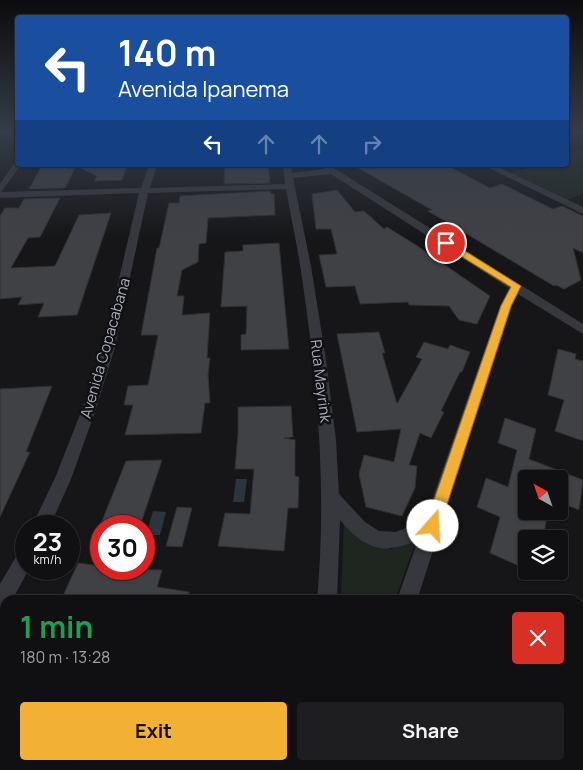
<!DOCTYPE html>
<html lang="en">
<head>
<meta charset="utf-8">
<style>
  body { margin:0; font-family:Manrope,sans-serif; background:#1e1e20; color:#f1f3f6; height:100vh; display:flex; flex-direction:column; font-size:19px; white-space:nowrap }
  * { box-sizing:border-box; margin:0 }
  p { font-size:16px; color:#9c9d9f }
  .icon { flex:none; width:28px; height:28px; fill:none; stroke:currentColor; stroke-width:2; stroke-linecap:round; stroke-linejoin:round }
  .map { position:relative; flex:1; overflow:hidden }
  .drawer { position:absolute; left:0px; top:595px; width:584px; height:175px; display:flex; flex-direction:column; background:#101012; border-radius:15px 15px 0 0; box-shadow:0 1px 4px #0004,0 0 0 1px #303032 }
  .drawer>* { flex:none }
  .hud { position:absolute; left:15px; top:15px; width:554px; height:152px; border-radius:5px; box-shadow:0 1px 4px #0004,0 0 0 1px #303032; background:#1a4fa0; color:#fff; overflow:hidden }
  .needle { width:32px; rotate:320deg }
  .controls { position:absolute; left:518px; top:470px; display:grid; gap:10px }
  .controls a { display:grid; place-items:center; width:50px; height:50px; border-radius:5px; background:#101012; box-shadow:0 1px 4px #0004,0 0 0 1px #303032; font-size:25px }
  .speed { position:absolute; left:15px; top:515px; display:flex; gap:10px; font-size:25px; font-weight:700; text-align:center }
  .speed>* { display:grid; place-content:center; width:65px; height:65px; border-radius:50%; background:#101012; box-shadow:0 1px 4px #0004,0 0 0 1px #303032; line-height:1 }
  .speed small { font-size:12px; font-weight:400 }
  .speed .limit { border:8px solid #d22; background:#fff; color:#111 }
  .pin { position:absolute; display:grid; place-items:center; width:42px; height:42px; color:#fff; margin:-21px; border:2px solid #fff; border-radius:50%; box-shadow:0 1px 5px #0007 }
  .me { position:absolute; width:55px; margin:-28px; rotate:19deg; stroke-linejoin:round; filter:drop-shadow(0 0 4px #0008) }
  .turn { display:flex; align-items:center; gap:18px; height:105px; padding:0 20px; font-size:22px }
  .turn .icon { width:65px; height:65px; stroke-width:2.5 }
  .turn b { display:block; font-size:35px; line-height:42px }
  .lanes { display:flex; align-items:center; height:48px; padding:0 20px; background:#0003; justify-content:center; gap:25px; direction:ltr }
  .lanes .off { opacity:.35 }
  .round { display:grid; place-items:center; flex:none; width:52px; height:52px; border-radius:5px; background:#1e1e20 }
  .overview { display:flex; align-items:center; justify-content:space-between; height:85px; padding:0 20px }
  h1 { font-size:30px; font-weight:700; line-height:38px; color:#1e9e55 }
  .action { display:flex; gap:10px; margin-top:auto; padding:10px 20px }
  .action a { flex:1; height:58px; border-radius:5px; background:#f2b134; color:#111; font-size:20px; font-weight:700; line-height:58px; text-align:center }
  .action a+a { background:#1e1e20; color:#f1f3f6 }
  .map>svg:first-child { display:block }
  .green { fill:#1e261f }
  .water { fill:#2c353c }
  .building { fill:#404145; stroke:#303034 }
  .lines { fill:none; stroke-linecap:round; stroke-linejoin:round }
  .minor { fill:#37383d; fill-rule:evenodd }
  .route { fill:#f2b134; stroke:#9d7322 }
  .labels { text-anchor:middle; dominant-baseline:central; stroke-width:5; stroke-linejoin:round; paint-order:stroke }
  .street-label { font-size:15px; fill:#a8adb8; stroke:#111113 }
</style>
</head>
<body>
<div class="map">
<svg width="583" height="770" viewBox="0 0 583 770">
  <rect width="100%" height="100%" fill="#161618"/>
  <g class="green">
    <path d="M583 148V194L567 200 512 173 535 165H566V154Z"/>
    <path d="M344 520 365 542 391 549 416 540 395 600H341Z"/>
  </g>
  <g class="water">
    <path d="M236 479H247L244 502H233Z"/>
    <path d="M153 511 166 512 160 535H146Z"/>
  </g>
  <g class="building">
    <path d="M42 165H68L67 168H75L65 188 29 189Z"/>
    <path d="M74 165H127L122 180 94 181 97 176Z"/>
    <path d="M225 165H268L270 183 224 184Z"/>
    <path d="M353 165H446L490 188 502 184 553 209 562 206 583 216V253L573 248 581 280 564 289 556 285 554 286 428 211 432 210Z"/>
    <path d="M337 190 355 212 364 211 384 229 387 227 416 245 490 296 477 324 459 320 449 306 409 305 408 302 360 304 355 286 326 287 319 255 337 254 331 229H316L312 194Z"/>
    <path d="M270 191 271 194H274L275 215 208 218 206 243 199 244 198 262 182 270 177 296H184L182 315 210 313 207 358H210L208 375 210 403H205L201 433 125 435 133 405H124L128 386 148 385 158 335H141L157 248H159L169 203H179L180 196Z"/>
    <path d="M60 198 40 237 28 238 11 268 55 266 79 215 111 213 77 315 38 317 44 303 18 305 22 297 0 299V216L5 208H19L24 199Z"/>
    <path d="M279 243 289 349 241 350V335L246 334 247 306 221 307 225 252 243 251V245Z"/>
    <path d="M379 332 385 353H382L397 404 422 359 416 357 424 342 448 349 450 345 470 352 462 372H460L441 411 444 412 431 438 420 433 409 465 417 466 415 488 402 516 366 507 359 474 364 455 394 462 401 429 357 432 337 334Z"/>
    <path d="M558 349 576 354 575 359 583 361V441L555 431 564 400 548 395Z"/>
    <path d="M52 386 26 452H30L0 517V389Z"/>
    <path d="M291 406 293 437 284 438 295 440V476L299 477 298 508H288L284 551 218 546 225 513 250 514 254 469H235L238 433V407Z"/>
    <path d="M505 418 536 429 529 459 583 480 579 510 559 502V479H526V511H548L543 539H526V569L490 553 500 517 477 507 486 478 508 487 517 450 498 443Z"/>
    <path d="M162 460 140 526H100L126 461Z"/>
    <path d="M177 507 192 508 182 547 166 546Z"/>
    <path d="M78 563 101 566V569L162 570 157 587 189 592V600H61Z"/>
  </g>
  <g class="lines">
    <g class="minor">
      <path d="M15 162H18V165H21L1 192 141 188 149 165H157L150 188 285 184 283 165H291L292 173 324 169 319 165H329L583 324V334L518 294 512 306 417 600H397L418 540C382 556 365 549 340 520L337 600H317C327 492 318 386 302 278 298 248 291 219 286 189L148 193 115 347 95 412 71 479 50 526H32L55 478 81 412 103 347 139 193 0 198V184ZM331 174 509 288 500 306 425 520 396 532 379 531 365 522 339 494 336 440 326 360 311 266 293 178Z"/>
      <path d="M483 165H494L583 207V214Z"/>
      <path d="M26 547V569H29L12 600H5V611L0 613V584L20 550Z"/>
      <path d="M0 662 5 664V686L0 684Z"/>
      <path d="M231 765H267L269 770H233Z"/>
      <path d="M324 765H348L350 770H326Z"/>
    </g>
  </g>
  <linearGradient id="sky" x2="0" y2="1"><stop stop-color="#0c0c0d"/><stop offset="0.55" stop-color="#363c48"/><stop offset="1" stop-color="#363c48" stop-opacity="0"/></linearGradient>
  <rect width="583" height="239" fill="url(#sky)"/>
  <path class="route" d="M443 241H449L521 286 511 306 440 526 438 530 433 532 428 530 425 526 501 306 511 287 443 245Z"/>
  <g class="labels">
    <g class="street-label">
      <text transform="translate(105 348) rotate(-74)">Avenida Copacabana</text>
      <text transform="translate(321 381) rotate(83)">Rua Mayrink</text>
    </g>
  </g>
</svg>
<div class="controls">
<a><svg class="needle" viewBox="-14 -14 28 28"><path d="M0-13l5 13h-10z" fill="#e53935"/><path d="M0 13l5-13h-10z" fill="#9c9d9f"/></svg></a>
<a><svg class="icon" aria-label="layers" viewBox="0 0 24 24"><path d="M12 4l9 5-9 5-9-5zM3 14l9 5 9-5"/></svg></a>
</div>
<div class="speed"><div>23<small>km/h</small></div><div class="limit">30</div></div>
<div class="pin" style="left:446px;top:243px;background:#d93025"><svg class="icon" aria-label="arrive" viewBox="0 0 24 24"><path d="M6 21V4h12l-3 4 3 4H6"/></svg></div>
<svg class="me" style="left:433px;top:526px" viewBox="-20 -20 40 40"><circle r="19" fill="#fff"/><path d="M0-13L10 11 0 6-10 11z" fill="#f2b134"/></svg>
<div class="hud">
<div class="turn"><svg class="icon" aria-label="left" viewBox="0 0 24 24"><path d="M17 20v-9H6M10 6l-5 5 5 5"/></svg><div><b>140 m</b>Avenida Ipanema</div></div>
<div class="lanes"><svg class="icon" aria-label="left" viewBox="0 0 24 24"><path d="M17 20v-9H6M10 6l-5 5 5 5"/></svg><svg class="icon off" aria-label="ahead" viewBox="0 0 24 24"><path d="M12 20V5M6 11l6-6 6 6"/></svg><svg class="icon off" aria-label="ahead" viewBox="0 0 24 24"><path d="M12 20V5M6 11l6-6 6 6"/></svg><svg class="icon off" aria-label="right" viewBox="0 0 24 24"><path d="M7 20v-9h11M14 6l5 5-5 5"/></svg></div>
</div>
<section class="drawer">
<div class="overview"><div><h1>1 min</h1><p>180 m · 13:28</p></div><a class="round" style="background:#d93025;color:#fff"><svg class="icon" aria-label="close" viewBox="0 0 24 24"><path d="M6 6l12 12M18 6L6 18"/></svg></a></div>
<div class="action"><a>Exit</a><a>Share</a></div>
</section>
</div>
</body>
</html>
